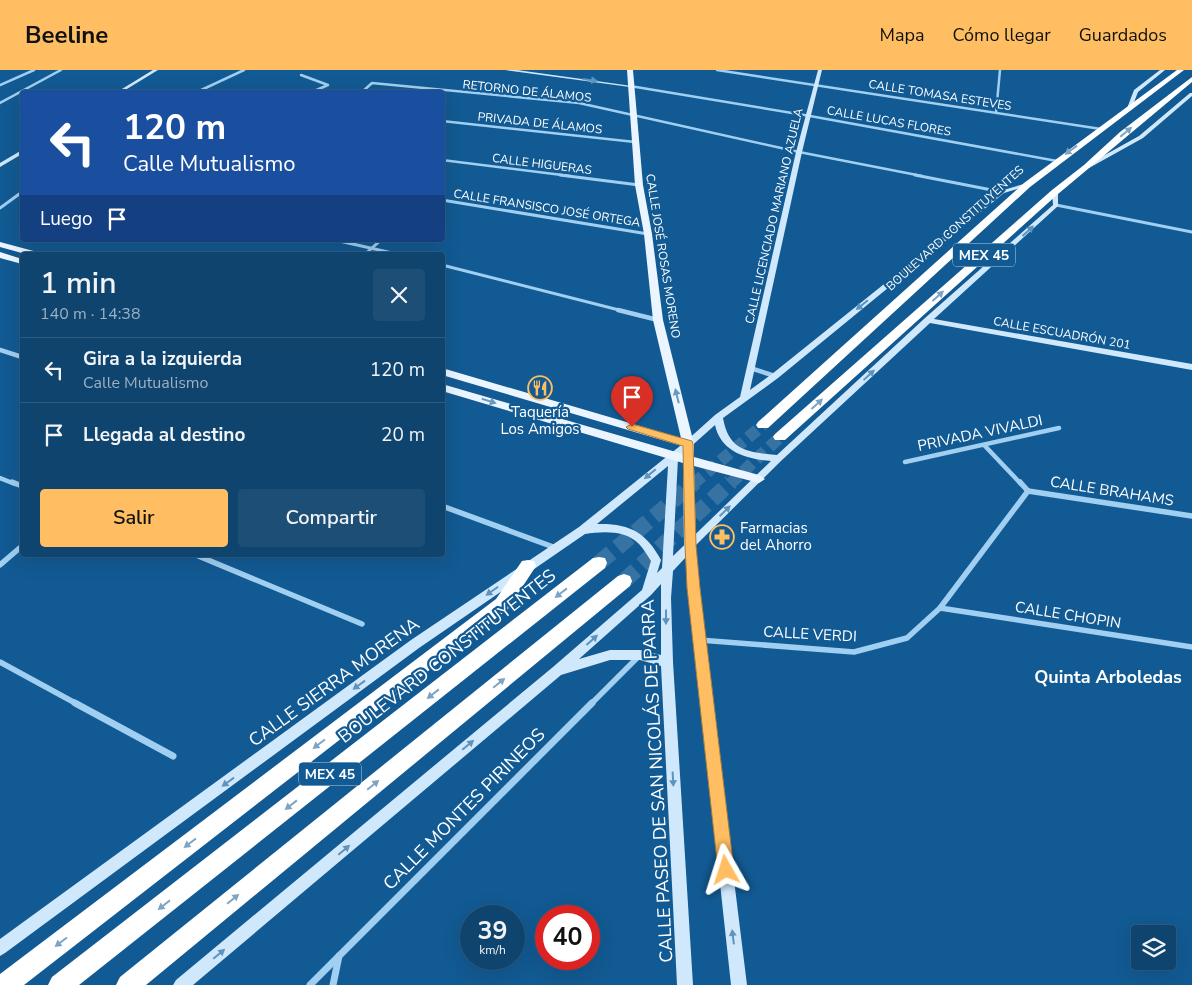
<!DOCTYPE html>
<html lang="es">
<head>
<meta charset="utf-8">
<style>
  body { margin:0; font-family:"Nunito Sans",sans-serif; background:#1c4e76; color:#f1f3f6; height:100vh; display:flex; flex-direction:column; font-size:19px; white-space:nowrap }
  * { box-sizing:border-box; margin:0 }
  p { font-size:16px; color:#9bb0c2 }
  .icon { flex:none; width:28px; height:28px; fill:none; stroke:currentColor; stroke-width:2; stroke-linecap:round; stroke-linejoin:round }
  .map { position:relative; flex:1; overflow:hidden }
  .drawer { position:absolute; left:20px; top:182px; width:425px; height:305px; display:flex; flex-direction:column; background:#0e446e; border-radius:5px; box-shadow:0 5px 20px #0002,0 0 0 1px #2e5c81 }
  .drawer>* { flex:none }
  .banner { position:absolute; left:20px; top:20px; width:425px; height:152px; border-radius:5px; box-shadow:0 5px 20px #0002,0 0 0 1px #2e5c81; background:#1a4fa0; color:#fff; overflow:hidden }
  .tools { position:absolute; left:1131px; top:855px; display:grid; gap:10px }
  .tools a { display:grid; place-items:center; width:45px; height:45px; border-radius:5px; background:#0e446e; box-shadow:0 5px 20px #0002,0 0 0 1px #2e5c81; font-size:25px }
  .speed { position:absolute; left:460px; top:835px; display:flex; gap:10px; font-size:25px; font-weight:700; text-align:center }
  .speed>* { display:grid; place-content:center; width:65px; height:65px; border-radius:50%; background:#0e446e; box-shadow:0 5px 20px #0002,0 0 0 1px #2e5c81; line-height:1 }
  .speed small { font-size:12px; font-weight:400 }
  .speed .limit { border:8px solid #d22; background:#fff; color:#111 }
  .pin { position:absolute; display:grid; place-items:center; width:42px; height:42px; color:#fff; margin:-51px -21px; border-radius:50% 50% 50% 0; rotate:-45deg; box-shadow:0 0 5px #0007 }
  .pin .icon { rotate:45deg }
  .me { position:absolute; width:55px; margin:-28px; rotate:354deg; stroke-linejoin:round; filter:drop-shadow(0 0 4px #0008) }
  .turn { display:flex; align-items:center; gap:18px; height:105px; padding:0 20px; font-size:22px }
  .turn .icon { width:65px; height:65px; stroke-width:2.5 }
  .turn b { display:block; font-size:35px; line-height:42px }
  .then { display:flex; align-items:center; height:48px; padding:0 20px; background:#0003; gap:10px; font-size:19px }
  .round { display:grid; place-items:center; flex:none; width:52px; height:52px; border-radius:5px; background:#1c4e76 }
  .headline { display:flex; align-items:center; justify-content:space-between; height:85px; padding:0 20px }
  h1 { font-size:30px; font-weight:600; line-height:38px }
  .action { display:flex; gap:10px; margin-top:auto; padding:10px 20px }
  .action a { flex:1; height:58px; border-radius:5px; background:#ffbe61; color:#111; font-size:20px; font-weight:600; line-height:58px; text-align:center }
  .action a+a { background:#1c4e76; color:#f1f3f6 }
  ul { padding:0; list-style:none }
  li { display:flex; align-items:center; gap:15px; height:65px; padding:0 20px; border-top:1px solid #2e5c81 }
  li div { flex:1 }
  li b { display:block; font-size:19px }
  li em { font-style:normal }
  header { display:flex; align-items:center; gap:30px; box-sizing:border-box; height:70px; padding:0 25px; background:#ffbe61; color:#111 }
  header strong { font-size:24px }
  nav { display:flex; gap:28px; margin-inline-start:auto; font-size:18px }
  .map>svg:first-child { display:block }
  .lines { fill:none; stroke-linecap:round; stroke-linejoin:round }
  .highway-tunnel-far1 { stroke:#3673a3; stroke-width:12; stroke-dasharray:12 6; stroke-linecap:butt }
  .highway-tunnel { stroke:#3673a3; stroke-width:16; stroke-dasharray:16 8; stroke-linecap:butt }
  .street-far4 { stroke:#a0cff2; stroke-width:2.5 }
  .street-far3 { stroke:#a0cff2; stroke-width:3 }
  .street-far2 { stroke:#a0cff2; stroke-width:4.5 }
  .street-far1 { stroke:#a0cff2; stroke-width:5.5 }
  .street { stroke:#a0cff2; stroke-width:7 }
  .secondary { fill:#cfe8fc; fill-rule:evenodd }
  .primary { fill:#ebf5ff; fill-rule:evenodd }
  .highway { fill:#fff; fill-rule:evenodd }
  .oneway { fill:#5e93bd }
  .oneway2 { fill:#7da4c4 }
  .oneway3 { fill:#6998be }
  .route { fill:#ffbe61; stroke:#a67c3f }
  .labels { text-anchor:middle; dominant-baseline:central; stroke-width:4.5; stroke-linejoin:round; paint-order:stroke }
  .far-street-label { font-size:12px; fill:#fff; stroke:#125a93 }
  .shield { fill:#125a93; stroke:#b8cedf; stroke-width:1 }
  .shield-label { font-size:14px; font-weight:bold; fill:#fff }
  .poi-label { font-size:15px; fill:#fff; stroke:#125a93 }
  .street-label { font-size:15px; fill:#fff; stroke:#125a93 }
  .near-street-label { font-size:18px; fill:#fff; stroke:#125a93 }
  .quarter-label { font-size:18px; font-weight:bold; fill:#fff; stroke:#125a93 }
</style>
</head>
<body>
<header>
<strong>Beeline</strong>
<nav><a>Mapa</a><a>Cómo llegar</a><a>Guardados</a></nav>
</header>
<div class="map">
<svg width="1192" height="915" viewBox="0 0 1192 915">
  <rect width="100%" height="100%" fill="#125a93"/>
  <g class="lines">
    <g class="highway-tunnel-far1">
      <path d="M693 414 763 355"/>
      <path d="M730 414 780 367"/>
    </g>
    <g class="highway-tunnel">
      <path d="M599 493 695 412"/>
      <path d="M624 511 731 412"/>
    </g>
    <g class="street-far4">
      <path d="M717 0 1101 59"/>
      <path d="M301 5 328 15 312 22"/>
      <path d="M0 15 34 0"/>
      <path d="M630 16 810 46 1057 91"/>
      <path d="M197 22 244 0"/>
      <path d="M362 22 372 13 579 33 799 82 922 106"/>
      <path d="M0 33 61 0"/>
      <path d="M996 43 1000 0"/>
      <path d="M442 51 635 72"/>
      <path d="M442 90 570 106"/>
    </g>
    <g class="street-far3">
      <path d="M560 105 639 115"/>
      <path d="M915 105 1002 122"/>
      <path d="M442 130 648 164"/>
      <path d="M1056 135 1192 162"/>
      <path d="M0 138 22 122"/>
      <path d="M335 170 401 185"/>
      <path d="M364 185 381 170"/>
      <path d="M442 195 623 241"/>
    </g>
    <g class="street-far2">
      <path d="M618 240 658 250"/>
      <path d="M0 280 22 287"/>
      <path d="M750 298 775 306"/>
      <path d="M985 376 1021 414"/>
      <path d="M905 392 1059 358"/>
      <path d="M0 408 15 414"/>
    </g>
    <g class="street-far1">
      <path d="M12 412 22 416"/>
      <path d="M1020 412 1028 421"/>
      <path d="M1028 421 1192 446"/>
      <path d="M442 436 556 478"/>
      <path d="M196 485 362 554"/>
      <path d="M0 495 22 476"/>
      <path d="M940 538 1192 577"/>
      <path d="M699 570 854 582 907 568 940 538 1028 421"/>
      <path d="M0 592 77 634"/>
      <path d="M591 634 638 587"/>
    </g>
    <g class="street">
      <path d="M75 633 173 686"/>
      <path d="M310 915 592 633"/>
      <path d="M333 915 339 886"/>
    </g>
    <g class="secondary">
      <path d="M153 0H158L122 22H117Z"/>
      <path d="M505 0H517L632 16 630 17Z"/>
      <path d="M818 0H822L802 82 750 320 772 304 1000 121 1027 113 1030 115 1004 123 778 308 723 348C729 381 747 382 777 385L925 248 1053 135 1052 122 1055 120 1058 122V136L934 249 1192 294V300L930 253 782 390 695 476 698 518 747 915H731L688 518 686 487 673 501 671 528 673 592 693 915H677L661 596 640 590H610L561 605 193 915H173L176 910 553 597 642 520 651 491C647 485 644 479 639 474 626 460 603 461 585 464L419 578 5 883 0 886V869L411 570 579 457 685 372 715 345 740 327 796 82ZM715 355C721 382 746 389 771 391L673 486 678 388ZM668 396 662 498 657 503 661 490C646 462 629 453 597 454ZM661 514V585L640 580H610L579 589 651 525Z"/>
      <path d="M1160 0H1165L1138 22 1131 40 1126 41 1134 20Z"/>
      <path d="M1190 23H1192V26L1143 68 1089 98H1085V96L1139 66Z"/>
      <path d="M22 80V84L0 97V93Z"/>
    </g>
    <g class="primary">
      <path d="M627 0H633L643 115 652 164 663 250 694 374V387L759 405 765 409 759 413 694 396 696 475 695 479 690 480 685 479 684 475 683 393 442 321V314L683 384 682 376 442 305V298L681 368 653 250 644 164 635 115Z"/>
      <path d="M0 172 41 183 42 185H29L0 177Z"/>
      <path d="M0 182 22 189V194L0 188Z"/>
    </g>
    <g class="highway">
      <path d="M1177 0H1184L1030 117 768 358H758L756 355 758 352 1024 113Z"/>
      <path d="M1192 7V12L1058 124 785 370H775L773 367 775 364 1052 120 1084 95 1120 62Z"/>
      <path d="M599 487 605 488 607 493 605 498 79 915H48L52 907 593 488Z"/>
      <path d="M528 490 534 491 536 496 508 539 24 915H0V904L496 529 522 491Z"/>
      <path d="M624 504 630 506 632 511 630 516 146 915H116L120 907 618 506Z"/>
    </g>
  </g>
  <defs><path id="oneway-solid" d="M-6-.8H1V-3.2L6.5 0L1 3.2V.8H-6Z" transform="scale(1.25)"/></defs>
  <g class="oneway">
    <use href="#oneway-solid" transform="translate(590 10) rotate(7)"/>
    <use href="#oneway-solid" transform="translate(1028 161) rotate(-42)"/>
    <use href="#oneway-solid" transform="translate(862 235) rotate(141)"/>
    <use href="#oneway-solid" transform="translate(869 305) rotate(-43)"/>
    <use href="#oneway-solid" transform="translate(650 404) rotate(140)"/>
    <use href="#oneway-solid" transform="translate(725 441) rotate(-44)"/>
    <use href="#oneway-solid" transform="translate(492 521) rotate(145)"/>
    <use href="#oneway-solid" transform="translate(666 547) rotate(90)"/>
    <use href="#oneway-solid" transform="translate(592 570) rotate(-42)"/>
    <use href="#oneway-solid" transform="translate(359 615) rotate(144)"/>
    <use href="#oneway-solid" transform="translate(468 675) rotate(-40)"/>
    <use href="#oneway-solid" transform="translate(673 709) rotate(87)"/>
    <use href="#oneway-solid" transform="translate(228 712) rotate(144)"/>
    <use href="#oneway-solid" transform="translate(344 780) rotate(-40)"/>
    <use href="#oneway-solid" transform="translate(733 867) rotate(-97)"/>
    <use href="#oneway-solid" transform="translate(219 884) rotate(-40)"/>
  </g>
  <g class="oneway2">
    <use href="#oneway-solid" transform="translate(1126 62) rotate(-40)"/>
    <use href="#oneway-solid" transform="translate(1071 80) rotate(144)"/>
    <use href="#oneway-solid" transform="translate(938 226) rotate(-42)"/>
    <use href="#oneway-solid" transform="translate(817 334) rotate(-42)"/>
    <use href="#oneway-solid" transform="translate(561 523) rotate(142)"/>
    <use href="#oneway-solid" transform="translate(499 613) rotate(-39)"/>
    <use href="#oneway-solid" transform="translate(433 624) rotate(142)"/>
    <use href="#oneway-solid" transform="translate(319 674) rotate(143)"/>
    <use href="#oneway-solid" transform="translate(373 715) rotate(-39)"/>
    <use href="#oneway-solid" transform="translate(291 735) rotate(142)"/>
    <use href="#oneway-solid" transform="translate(190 773) rotate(143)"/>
    <use href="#oneway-solid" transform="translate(233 829) rotate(-39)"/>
    <use href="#oneway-solid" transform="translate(164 835) rotate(142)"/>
    <use href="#oneway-solid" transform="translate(61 872) rotate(143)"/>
  </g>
  <g class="oneway3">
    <use href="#oneway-solid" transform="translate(677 326) rotate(-104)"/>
    <use href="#oneway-solid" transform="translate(489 331) rotate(17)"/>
  </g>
  <path class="route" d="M632 354 692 371 693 374 696 475 700 518 734 800 731 806 726 808 720 806 718 800 687 518 685 475 683 376 628 359 626 357Z"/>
  <defs>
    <g id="restaurant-ring" transform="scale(1.25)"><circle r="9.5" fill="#125a93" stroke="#ffbe61" stroke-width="1.5"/><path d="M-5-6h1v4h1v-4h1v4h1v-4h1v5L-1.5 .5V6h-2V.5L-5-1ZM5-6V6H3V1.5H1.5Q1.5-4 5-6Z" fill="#ffbe61"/></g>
    <g id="pharmacy-ring" transform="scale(1.25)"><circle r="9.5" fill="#125a93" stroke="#ffbe61" stroke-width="1.5"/><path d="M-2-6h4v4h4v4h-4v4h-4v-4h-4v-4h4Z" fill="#ffbe61"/></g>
  </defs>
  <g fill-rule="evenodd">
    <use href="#restaurant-ring" x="540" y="318"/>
    <use href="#pharmacy-ring" x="722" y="467"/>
  </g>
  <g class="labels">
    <g class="far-street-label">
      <text transform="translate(527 21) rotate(6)">RETORNO DE ÁLAMOS</text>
      <text transform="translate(940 25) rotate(9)">CALLE TOMASA ESTEVES</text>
      <text transform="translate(889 51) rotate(10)">CALLE LUCAS FLORES</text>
      <text transform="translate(540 53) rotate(6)">PRIVADA DE ÁLAMOS</text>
      <text transform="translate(542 94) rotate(7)">CALLE HIGUERAS</text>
      <text transform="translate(547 138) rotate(9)">CALLE FRANSISCO JOSÉ ORTEGA</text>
      <text transform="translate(774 146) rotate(-77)">CALLE LICENCIADO MARIANO AZUELA</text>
      <text transform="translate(955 158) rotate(-42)">BOULEVARD CONSTITUYENTES</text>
      <text transform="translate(663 186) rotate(81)">CALLE JOSÉ ROSAS MORENO</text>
      <text transform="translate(1062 263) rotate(10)">CALLE ESCUADRÓN 201</text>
    </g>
    <g class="shield">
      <rect x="953" y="173.5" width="62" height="23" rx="4"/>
      <rect x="299" y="692.5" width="62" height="23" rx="4"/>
    </g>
    <g class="shield-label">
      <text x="984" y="185">MEX 45</text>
      <text x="330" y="704">MEX 45</text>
    </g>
    <g class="poi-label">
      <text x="540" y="342">Taquería<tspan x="540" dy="17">Los Amigos</tspan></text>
      <text x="740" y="458" text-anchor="start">Farmacias<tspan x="740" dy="17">del Ahorro</tspan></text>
    </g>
    <g class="street-label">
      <text transform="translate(980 363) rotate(-12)">PRIVADA VIVALDI</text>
      <text transform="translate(1112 421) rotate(9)">CALLE BRAHAMS</text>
      <text transform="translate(1068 545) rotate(9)">CALLE CHOPIN</text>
      <text transform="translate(810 564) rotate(3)">CALLE VERDI</text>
    </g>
    <g class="near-street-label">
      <text transform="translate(447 586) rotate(-38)">BOULEVARD CONSTITUYENTES</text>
      <text transform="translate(334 612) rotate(-36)">CALLE SIERRA MORENA</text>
      <text transform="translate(657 711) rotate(-93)">CALLE PASEO DE SAN NICOLÁS DE PARRA</text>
      <text transform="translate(464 739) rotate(-45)">CALLE MONTES PIRINEOS</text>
    </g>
    <g class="quarter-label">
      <text x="1108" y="607">Quinta Arboledas</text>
    </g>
  </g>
</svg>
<div class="tools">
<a><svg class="icon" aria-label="layers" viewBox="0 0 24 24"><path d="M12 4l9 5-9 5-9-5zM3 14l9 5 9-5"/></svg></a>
</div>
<div class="speed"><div>39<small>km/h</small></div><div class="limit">40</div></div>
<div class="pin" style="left:632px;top:357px;background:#d93025"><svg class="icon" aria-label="arrive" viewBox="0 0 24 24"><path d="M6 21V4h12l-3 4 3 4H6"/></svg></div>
<svg class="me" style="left:726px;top:800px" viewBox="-20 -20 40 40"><path d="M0-17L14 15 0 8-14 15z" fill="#ffbe61" stroke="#fff" stroke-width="4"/></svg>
<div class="banner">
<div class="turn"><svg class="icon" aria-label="left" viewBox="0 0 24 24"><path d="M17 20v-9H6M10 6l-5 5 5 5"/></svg><div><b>120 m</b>Calle Mutualismo</div></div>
<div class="then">Luego<svg class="icon" aria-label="arrive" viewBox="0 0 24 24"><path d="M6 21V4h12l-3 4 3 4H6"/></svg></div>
</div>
<section class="drawer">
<div class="headline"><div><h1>1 min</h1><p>140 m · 14:38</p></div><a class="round"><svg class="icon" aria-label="close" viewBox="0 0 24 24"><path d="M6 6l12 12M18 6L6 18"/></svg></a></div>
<ul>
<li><svg class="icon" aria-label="left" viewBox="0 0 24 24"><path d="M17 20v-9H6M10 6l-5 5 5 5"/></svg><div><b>Gira a la izquierda</b><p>Calle Mutualismo</p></div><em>120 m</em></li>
<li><svg class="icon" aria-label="arrive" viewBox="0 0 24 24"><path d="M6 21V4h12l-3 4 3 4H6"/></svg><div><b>Llegada al destino</b></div><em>20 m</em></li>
</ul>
<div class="action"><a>Salir</a><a>Compartir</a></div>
</section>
</div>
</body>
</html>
